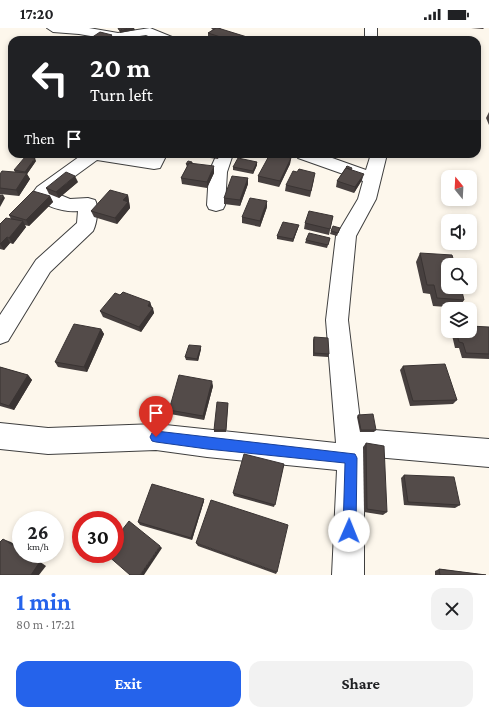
<!DOCTYPE html>
<html lang="en">
<head>
<meta charset="utf-8">
<style>
  body { margin:0; font-family:"Crimson Pro",serif; background:#f2f2f2; color:#202124; height:100vh; display:flex; flex-direction:column; font-size:15px; white-space:nowrap }
  * { box-sizing:border-box; margin:0 }
  p { font-size:13px; color:#757577 }
  .icon { flex:none; width:22px; height:22px; fill:none; stroke:currentColor; stroke-width:2; stroke-linecap:round; stroke-linejoin:round }
  .map { position:relative; height:547px; overflow:hidden }
  .side { display:flex; flex-direction:column; background:#fff; flex:1 }
  .side>* { flex:none }
  .hud { position:absolute; left:8px; top:8px; width:473px; height:122px; border-radius:12px; box-shadow:0 2px 6px #0003; background:#202124; color:#fff; overflow:hidden }
  .needle { width:26px; rotate:342deg }
  .controls { position:absolute; left:441px; top:142px; display:grid; gap:8px }
  .controls a { display:grid; place-items:center; width:36px; height:36px; border-radius:8px; background:#fff; box-shadow:0 2px 6px #0003; font-size:20px }
  .speed { position:absolute; left:12px; top:483px; display:flex; gap:8px; font-size:20px; font-weight:700; text-align:center }
  .speed>* { display:grid; place-content:center; width:52px; height:52px; border-radius:50%; background:#fff; box-shadow:0 2px 6px #0003; line-height:1 }
  .speed small { font-size:10px; font-weight:400 }
  .speed .limit { border:6px solid #d22; background:#fff; color:#111 }
  .pin { position:absolute; display:grid; place-items:center; width:34px; height:34px; color:#fff; margin:-41px -17px; border-radius:50% 50% 50% 0; rotate:-45deg; box-shadow:0 0 4px #0007 }
  .pin .icon { rotate:45deg }
  .me { position:absolute; width:44px; margin:-22px; rotate:1deg; stroke-linejoin:round; filter:drop-shadow(0 0 3px #0008) }
  .turn { display:flex; align-items:center; gap:14px; height:84px; padding:0 16px; font-size:18px }
  .turn .icon { width:52px; height:52px; stroke-width:2.5 }
  .turn b { display:block; font-size:28px; line-height:34px }
  .then { display:flex; align-items:center; height:38px; padding:0 16px; background:#0003; gap:8px; font-size:15px }
  .round { display:grid; place-items:center; flex:none; width:42px; height:42px; border-radius:12px; background:#f2f2f2 }
  .headline { display:flex; align-items:center; justify-content:space-between; height:68px; padding:0 16px }
  h1 { font-size:24px; font-weight:700; line-height:30px; color:#2563eb }
  .button { display:flex; gap:8px; margin-top:auto; padding:8px 16px }
  .button a { flex:1; height:46px; border-radius:12px; background:#2563eb; color:#fff; font-size:16px; font-weight:700; line-height:46px; text-align:center }
  .button a+a { background:#f2f2f2; color:#202124 }
  .status { display:flex; justify-content:space-between; align-items:center; height:28px; padding:0 20px; background:#fff; direction:ltr }
  .status svg { height:11px; fill:currentColor }
  .map>svg:first-child { display:block }
  .lines { fill:none; stroke-linecap:round; stroke-linejoin:round }
  .minor-casing { stroke:#3f3f3f; stroke-width:2 }
  .minor { fill:#fff; fill-rule:evenodd }
  .wall { fill:#47403f }
  .shaded-wall { fill:#3a3433 }
  .building { fill:#534b49; stroke:#3a3433 }
  .route { fill:#2563eb; stroke:#184099 }
</style>
</head>
<body>
<div class="status"><b>17:20</b><svg viewBox="0 0 49 12"><path d="M0 12V9h3v3zM5 12V6h3v6zM10 12V3h3v9zM15 12V0h3v12zM26 1h20v11H26zM47 4h2v5h-2z"/></svg></div>
<div class="map">
<svg width="489" height="547" viewBox="0 0 489 547">
  <rect width="100%" height="100%" fill="#fdf7ec"/>
  <g class="lines">
    <g class="minor-casing">
      <g id="minor">
        <path d="M47 0H89L118 5 150 0 172 9 173 12H157L146 7 114 12 79 6 53 4Z"/>
        <rect x="365" y="0" width="12" height="12"/>
        <path d="M83 126H126L149 130 151 126H167L160 140 154 141 97 132 53 164 70 171 88 170 95 172C99 179 97 195 93 203L50 244 8 313 0 316V287L36 232 77 195 78 183C65 185 39 177 32 166L37 159Z"/>
        <path d="M217 126H233L227 144 225 177 223 181 216 183 209 181 207 177 209 144Z"/>
        <path d="M296 126H321L366 142 371 126H387L376 171 356 208 348 292 361 401 489 411V439L364 428V547H332L337 442 207 429 156 422 48 426 0 421V395L48 400 156 396 336 415 326 292 336 208 358 171 363 153 298 130Z"/>
      </g>
    </g>
    <use href="#minor" class="minor"/>
  </g>
  <g class="wall">
    <path d="M211 0H221L220 1 247 9V12H212L208 11V5L213 2Z"/>
    <path d="M471 0H484L483 1Z"/>
    <path d="M489 84V97L486 90Z"/>
    <path d="M132 126H149L147 128Z"/>
    <path d="M195 126H220L218 131 195 128Z"/>
    <path d="M291 130 290 136 279 159 258 154V148Z"/>
    <path d="M36 133 27 146 30 151 19 168 0 166V146L15 144 14 142Z"/>
    <path d="M192 134V135L214 145 207 160 182 156 181 150 187 139 186 136Z"/>
    <path d="M257 134V137L253 146 233 142V139Z"/>
    <path d="M346 139 352 142 362 152 354 165 336 159 337 153Z"/>
    <path d="M248 150V156L240 178 224 176V170Z"/>
    <path d="M314 151 310 169 285 163 286 157Z"/>
    <path d="M78 154 59 170 49 166 46 160Z"/>
    <path d="M128 167 130 180 117 196 94 189 91 183Z"/>
    <path d="M50 168 53 174 29 198 24 197 26 199 13 216 10 215 4 222 0 221V196L11 191 9 187Z"/>
    <path d="M267 179 260 199 242 195V189Z"/>
    <path d="M333 188 329 207 304 201 305 195Z"/>
    <path d="M298 200 293 214 277 211V208Z"/>
    <path d="M340 200 337 208 330 206 331 203Z"/>
    <path d="M330 210 327 220 305 215 306 212Z"/>
    <path d="M420 225 464 272 459 280 433 278 430 266 423 265 416 234Z"/>
    <path d="M120 267 150 274 154 285 141 304 103 289 100 283Z"/>
    <path d="M489 299V331L462 330 459 320H455L451 303H470Z"/>
    <path d="M101 301 104 306 87 344 58 339 55 334Z"/>
    <path d="M314 309 329 326 328 329 313 328V312Z"/>
    <path d="M201 321 198 333 186 332 185 329Z"/>
    <path d="M403 338 457 372 453 376 410 378 400 342Z"/>
    <path d="M0 339 28 347 32 352 14 382 0 378Z"/>
    <path d="M213 358 204 392 170 386 169 382Z"/>
    <path d="M228 375 226 404H214V402Z"/>
    <path d="M358 387 376 402 374 404H360L357 389Z"/>
    <path d="M366 415 387 484 383 487 364 484 363 419Z"/>
    <path d="M284 436 274 479 234 468 233 465Z"/>
    <path d="M404 447 460 477 455 480 404 477 401 450Z"/>
    <path d="M204 473 192 512 140 497 138 494Z"/>
    <path d="M196 515 277 544 276 546 198 518Z"/>
    <path d="M439 541 486 547H435V543Z"/>
  </g>
  <g class="shaded-wall">
    <path d="M129 0H134L135 2 120 5 119 2Z"/>
    <path d="M112 7 113 12H105Z"/>
    <path d="M247 9V12H242Z"/>
    <path d="M35 130 36 133 27 146 30 151 19 168 16 162 26 146 25 144Z"/>
    <path d="M291 130 290 136 279 159 280 153Z"/>
    <path d="M257 134V137L253 146V143Z"/>
    <path d="M214 138V145L207 160V154Z"/>
    <path d="M364 146 362 152 354 165 355 159Z"/>
    <path d="M75 148 78 154 59 170 56 164Z"/>
    <path d="M248 150V156L240 178V172Z"/>
    <path d="M3 167 5 170 0 179V173Z"/>
    <path d="M128 167 130 180 117 196 115 190 123 172Z"/>
    <path d="M50 168 53 174 29 198 26 192Z"/>
    <path d="M267 173V179L260 199V193Z"/>
    <path d="M23 193 26 199 13 216 9 210Z"/>
    <path d="M299 197 298 200 293 214V211Z"/>
    <path d="M7 209 10 215 4 222 0 216Z"/>
    <path d="M150 274 152 280 148 278Z"/>
    <path d="M153 280 154 285 141 304 139 299Z"/>
    <path d="M101 301 104 306 87 344 84 339Z"/>
    <path d="M201 318V321L198 333 197 331Z"/>
    <path d="M28 347 32 352 14 382 9 378Z"/>
    <path d="M212 353 213 358 204 392 203 388Z"/>
    <path d="M204 471V473L192 512 191 510Z"/>
    <path d="M3 511 11 514 21 521V523Z"/>
    <path d="M160 518 162 520 144 547H140Z"/>
    <path d="M25 526H29L46 538 39 547H31Z"/>
    <path d="M104 526H106L99 534H98Z"/>
  </g>
  <g class="building">
    <path d="M118 0H129L119 2Z"/>
    <path d="M216 0H218L247 9 242 12H230L208 5Z"/>
    <path d="M100 4 112 7 105 12H88Z"/>
    <path d="M205 126H218V128Z"/>
    <path d="M270 126 291 130 280 153 258 148Z"/>
    <path d="M25 129 35 130 25 144 14 142Z"/>
    <path d="M238 130 257 134 253 143 233 139Z"/>
    <path d="M188 133 192 134V135H189L188 136H186Z"/>
    <path d="M189 135 214 138 207 154 181 150Z"/>
    <path d="M347 138 352 140 351 142 346 139Z"/>
    <path d="M346 140 364 146 355 159 337 153Z"/>
    <path d="M299 141 315 145 311 163 286 157 293 143 297 144Z"/>
    <path d="M2 143 27 145 16 162 0 160V146Z"/>
    <path d="M66 144 75 148 56 164 46 160Z"/>
    <path d="M232 148 248 150 240 172 224 170Z"/>
    <path d="M110 162 128 167 123 172 128 174 115 190 91 183Z"/>
    <path d="M33 163 50 168 26 192 9 187Z"/>
    <path d="M0 167H3L0 173Z"/>
    <path d="M250 170 267 173 260 193 242 189Z"/>
    <path d="M309 183 333 188 330 201 305 195Z"/>
    <path d="M6 190 23 193 9 210 7 209 0 216V196Z"/>
    <path d="M283 194 299 197 293 211 277 208Z"/>
    <path d="M333 198 340 200 338 205 331 203Z"/>
    <path d="M309 205 330 210 328 217 306 212Z"/>
    <path d="M420 225 452 227 455 237H448V259H461L464 272 437 270 434 257H427Z"/>
    <path d="M123 264 150 274 148 278 153 280 139 299 100 283 115 265 120 267Z"/>
    <path d="M74 296 101 301 84 339 55 334Z"/>
    <path d="M470 298 489 299V326L466 325 463 315 459 314 456 303H470Z"/>
    <path d="M314 309 328 310 329 326 314 325Z"/>
    <path d="M189 317 201 318 197 331 185 329Z"/>
    <path d="M445 336 457 372 413 373 403 338Z"/>
    <path d="M0 339 28 347 9 378 0 375Z"/>
    <path d="M179 347 212 353 203 388 169 382Z"/>
    <path d="M217 374 228 375 226 402H214Z"/>
    <path d="M373 386 376 402H361L358 387Z"/>
    <path d="M366 415 384 418 387 484 367 481Z"/>
    <path d="M244 426 284 436 275 477 233 465Z"/>
    <path d="M404 447 454 449 460 477 408 474Z"/>
    <path d="M152 456 204 471 191 510 138 494Z"/>
    <path d="M211 472 288 497 277 544 196 515Z"/>
    <path d="M129 493 160 518 140 547H130L106 526H115V511Z"/>
    <path d="M3 511 21 523V526H25L39 535 31 547H0V514Z"/>
    <path d="M90 526H104L98 534Z"/>
    <path d="M439 541 486 547H440Z"/>
  </g>
  <path class="route" d="M156 403 355 426 357 430 356 503 354 508 349 509 345 508 343 503 345 435 207 421 156 414 152 413 150 409 152 405Z"/>
</svg>
<div class="controls">
<a><svg class="needle" viewBox="-14 -14 28 28"><path d="M0-13l5 13h-10z" fill="#e53935"/><path d="M0 13l5-13h-10z" fill="#757577"/></svg></a>
<a><svg class="icon" aria-label="sound" viewBox="0 0 24 24"><path d="M4 9h4l5-4v14l-5-4H4zM17 9q2 3 0 6"/></svg></a>
<a><svg class="icon" aria-label="search" viewBox="0 0 24 24"><circle cx="10" cy="10" r="6"/><path d="M15 15l6 6"/></svg></a>
<a><svg class="icon" aria-label="layers" viewBox="0 0 24 24"><path d="M12 4l9 5-9 5-9-5zM3 14l9 5 9-5"/></svg></a>
</div>
<div class="speed"><div>26<small>km/h</small></div><div class="limit">30</div></div>
<div class="pin" style="left:156px;top:409px;background:#d93025"><svg class="icon" aria-label="arrive" viewBox="0 0 24 24"><path d="M6 21V4h12l-3 4 3 4H6"/></svg></div>
<svg class="me" style="left:349px;top:503px" viewBox="-20 -20 40 40"><circle r="19" fill="#fff"/><path d="M0-13L10 11 0 6-10 11z" fill="#2563eb"/></svg>
<div class="hud">
<div class="turn"><svg class="icon" aria-label="left" viewBox="0 0 24 24"><path d="M17 20v-9H6M10 6l-5 5 5 5"/></svg><div><b>20 m</b>Turn left</div></div>
<div class="then">Then<svg class="icon" aria-label="arrive" viewBox="0 0 24 24"><path d="M6 21V4h12l-3 4 3 4H6"/></svg></div>
</div>
</div>
<section class="side">
<div class="headline"><div><h1>1 min</h1><p>80 m · 17:21</p></div><a class="round"><svg class="icon" aria-label="close" viewBox="0 0 24 24"><path d="M6 6l12 12M18 6L6 18"/></svg></a></div>
<div class="button"><a>Exit</a><a>Share</a></div>
</section>
</body>
</html>
